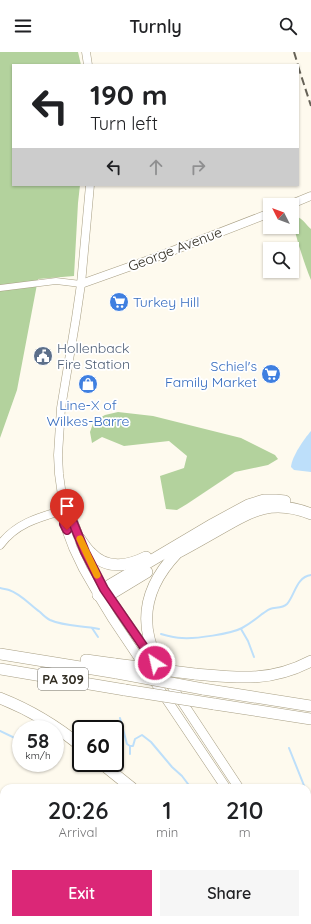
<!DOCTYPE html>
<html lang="en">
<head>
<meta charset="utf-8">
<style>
  body { margin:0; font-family:Quicksand,sans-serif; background:#f6f6f6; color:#202124; height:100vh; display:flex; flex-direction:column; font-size:15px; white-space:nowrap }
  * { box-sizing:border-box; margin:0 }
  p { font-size:13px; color:#757577 }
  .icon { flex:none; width:22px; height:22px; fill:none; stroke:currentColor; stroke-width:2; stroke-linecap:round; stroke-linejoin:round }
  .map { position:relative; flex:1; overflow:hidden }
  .panel { position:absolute; left:0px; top:732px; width:311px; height:140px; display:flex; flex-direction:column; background:#fff; border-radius:12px 12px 0 0; box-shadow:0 1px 3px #0004 }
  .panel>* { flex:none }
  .top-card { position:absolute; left:12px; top:12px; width:287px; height:122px; border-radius:0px; box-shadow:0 1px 3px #0004; background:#fff; color:#202124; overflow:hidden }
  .needle { width:26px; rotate:312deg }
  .controls { position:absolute; left:263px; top:146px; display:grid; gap:8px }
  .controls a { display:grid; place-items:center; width:36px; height:36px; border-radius:0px; background:#fff; box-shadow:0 1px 3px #0004; font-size:20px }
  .speed { position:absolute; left:12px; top:668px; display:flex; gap:8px; font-size:20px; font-weight:700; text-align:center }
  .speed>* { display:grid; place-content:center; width:52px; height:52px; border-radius:50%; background:#fff; box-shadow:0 1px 3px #0004; line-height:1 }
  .speed small { font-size:10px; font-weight:400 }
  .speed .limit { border:2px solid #111; border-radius:6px; background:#fff; color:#111 }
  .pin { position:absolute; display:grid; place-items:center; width:34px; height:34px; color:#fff; margin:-41px -17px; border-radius:50% 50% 50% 0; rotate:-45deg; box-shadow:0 0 4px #0007 }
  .pin .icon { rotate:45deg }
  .me { position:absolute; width:44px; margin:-22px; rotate:325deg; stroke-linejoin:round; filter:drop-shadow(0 0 3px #0008) }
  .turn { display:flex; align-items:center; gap:14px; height:84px; padding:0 12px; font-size:18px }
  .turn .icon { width:52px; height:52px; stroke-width:2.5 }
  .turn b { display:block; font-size:28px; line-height:34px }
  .lanes { display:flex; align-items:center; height:38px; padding:0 12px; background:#0003; justify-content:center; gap:20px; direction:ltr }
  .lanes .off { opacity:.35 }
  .eta { display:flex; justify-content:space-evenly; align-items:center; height:68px; text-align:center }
  .eta b { font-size:24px; font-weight:600; line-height:28px }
  .primary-button { display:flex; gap:8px; margin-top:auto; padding:8px 12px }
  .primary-button a { flex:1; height:46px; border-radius:0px; background:#db2777; color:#fff; font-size:16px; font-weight:600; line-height:46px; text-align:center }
  .primary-button a+a { background:#f6f6f6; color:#202124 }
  header { display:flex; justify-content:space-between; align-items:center; height:52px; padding:0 12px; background:#fff; font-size:18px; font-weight:600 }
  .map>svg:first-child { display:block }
  .green { fill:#b3d29d }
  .water { fill:#bddffa }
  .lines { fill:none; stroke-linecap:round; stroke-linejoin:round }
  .stream { stroke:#bddffa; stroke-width:2 }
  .street-casing { stroke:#a89f84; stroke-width:7 }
  .secondary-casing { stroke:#a89f84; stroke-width:9 }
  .primary-casing { stroke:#a89f84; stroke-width:10 }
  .highway-casing { stroke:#a89f84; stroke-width:12 }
  .street { stroke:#fff; stroke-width:6 }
  .secondary { stroke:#fff; stroke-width:8 }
  .primary { stroke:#fff; stroke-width:9 }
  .highway { stroke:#fff; stroke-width:11 }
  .rail { stroke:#666257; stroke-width:2; stroke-dasharray:8 4; stroke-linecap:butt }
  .highway-bridge-casing { stroke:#a89f84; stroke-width:12; stroke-linecap:butt }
  .highway-bridge { stroke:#fff; stroke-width:11 }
  .route-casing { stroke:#8e194d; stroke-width:10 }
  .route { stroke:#db2777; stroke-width:7 }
  .slow { stroke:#f59e0b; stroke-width:7 }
  .labels { text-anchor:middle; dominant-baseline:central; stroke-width:3.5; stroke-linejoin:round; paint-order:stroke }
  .shield { fill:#fff; stroke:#6f6c64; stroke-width:1 }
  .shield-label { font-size:13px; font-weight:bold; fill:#312d22 }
  .street-label { font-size:14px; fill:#312d22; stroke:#fff }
  .shop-label { font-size:14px; fill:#366cbe; stroke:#fff; text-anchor:start }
  .service-label { font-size:14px; fill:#4e5e75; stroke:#fff; text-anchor:start }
</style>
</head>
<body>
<header><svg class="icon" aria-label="menu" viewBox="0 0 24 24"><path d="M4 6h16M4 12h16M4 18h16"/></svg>Turnly<svg class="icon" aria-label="search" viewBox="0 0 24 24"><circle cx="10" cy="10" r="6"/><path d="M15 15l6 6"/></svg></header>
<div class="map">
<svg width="311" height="872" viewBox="0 0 311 872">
  <rect width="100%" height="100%" fill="#fefaee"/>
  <g class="green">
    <path d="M0 0H78L81 13H13V133H80L78 151 74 224 38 227 17 338 0 386Z"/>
    <path d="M298 165C305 169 306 173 311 177V228C306 216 303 206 299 194 297 186 294 178 294 169Z"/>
    <path d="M118 360 153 364 241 386 275 403 278 407 268 413 235 420 187 452 177 458 166 457 160 424 184 416 187 404 169 389 124 394 102 385 92 391 90 380 94 369 105 363Z"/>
  </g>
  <path class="water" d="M311 379V420L294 418 291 415C292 404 304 387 311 379Z"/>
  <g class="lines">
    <g class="stream">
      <path d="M0 536C3 537 6 537 9 538 21 542 30 553 40 560 43 563 46 566 50 568 66 575 82 573 99 577"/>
      <path d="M92 576 98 585"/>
      <path d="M241 577 248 589 254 605"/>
      <path d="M161 582C168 584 175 586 182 586 195 587 231 582 242 576 249 572 256 567 262 562 264 561 267 558 270 557 275 555 282 557 287 552 295 543 296 525 311 523"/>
      <path d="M120 666 127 692 130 694H133L135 687 142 683 151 690 172 715 182 724 191 736"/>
      <path d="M0 679 21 689"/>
      <path d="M130 694V702"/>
      <path d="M289 696 305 736"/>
      <path d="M307 741 311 751"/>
      <path d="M214 868 215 872"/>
    </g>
    <g class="street-casing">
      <g id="street">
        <path d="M0 236 56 229 81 232"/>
        <path d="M0 776 4 778"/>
        <path d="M119 868 123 872"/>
        <path d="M41 872 44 868"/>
      </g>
    </g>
    <g class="secondary-casing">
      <g id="secondary">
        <path d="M86 0 88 13"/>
        <path d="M90 133 81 232 76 266 61 356 58 403 59 422 64 458V472L73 496 83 517 98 543"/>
        <path d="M289 153 311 144"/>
        <path d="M81 232 154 206 270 161"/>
        <path d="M64 458 73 468 85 500 104 537"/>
        <path d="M0 493C16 471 40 465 64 458"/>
      </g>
    </g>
    <g class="primary-casing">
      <g id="primary">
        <path d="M105 539 154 609"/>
        <path d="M98 543 112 566 226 736"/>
        <path d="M167 627 239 736"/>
        <path d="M307 857 311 866"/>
        <path d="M302 868 303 872"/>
      </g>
    </g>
    <g class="highway-casing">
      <g id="highway">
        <path d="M79 486C83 491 86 497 91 501 107 518 128 514 146 505"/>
        <path d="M98 543 104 537 110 533 213 472 248 453 264 448H276L285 449"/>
        <path d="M98 543H109L147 520"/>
        <path d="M0 602 117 621"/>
        <path d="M86 608 115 612"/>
        <path d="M0 617 125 638"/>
        <path d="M195 622C239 626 271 630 311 609"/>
        <path d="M164 623C158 611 152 599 149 586 141 553 155 524 177 501 192 493 206 485 220 477 253 458 273 447 311 462"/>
        <path d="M203 637 311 654"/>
        <path d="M0 646C28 657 58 675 81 694"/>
        <path d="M214 652 311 667"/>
        <path d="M101 711 132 736"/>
        <path d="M307 788 311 786"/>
        <path d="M311 824 310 838 311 852"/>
        <path d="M280 868 284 872"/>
      </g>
    </g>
    <use href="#street" class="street"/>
    <use href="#secondary" class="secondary"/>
    <use href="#primary" class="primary"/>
    <use href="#highway" class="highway"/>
    <g class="rail">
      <path d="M294 0 298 13"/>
      <path d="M298 14 311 54"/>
    </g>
    <g class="highway-bridge-casing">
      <g id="highway-bridge">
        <path d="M115 612 195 622"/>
        <path d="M117 621 203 637"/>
        <path d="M125 638 214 652"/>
      </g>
    </g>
    <use href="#highway-bridge" class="highway-bridge"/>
  </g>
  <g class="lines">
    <g class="route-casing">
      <path id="route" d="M67 478 64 472V458L72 468 85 500 104 537 155 611"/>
    </g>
    <use href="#route" class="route"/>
    <path class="slow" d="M80 487 97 523"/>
  </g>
  <defs>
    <g id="supermarket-disc" transform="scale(1)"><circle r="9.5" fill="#3f7fe0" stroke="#fff"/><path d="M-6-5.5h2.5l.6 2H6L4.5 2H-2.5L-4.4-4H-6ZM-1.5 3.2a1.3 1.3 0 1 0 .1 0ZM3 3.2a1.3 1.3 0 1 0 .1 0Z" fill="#fff"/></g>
    <g id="civic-disc" transform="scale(1)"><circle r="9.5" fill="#5c6f8a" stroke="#fff"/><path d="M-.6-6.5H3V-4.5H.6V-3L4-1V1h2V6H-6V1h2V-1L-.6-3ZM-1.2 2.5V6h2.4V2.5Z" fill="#fff"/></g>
    <g id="shop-disc" transform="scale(1)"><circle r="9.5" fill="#3f7fe0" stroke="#fff"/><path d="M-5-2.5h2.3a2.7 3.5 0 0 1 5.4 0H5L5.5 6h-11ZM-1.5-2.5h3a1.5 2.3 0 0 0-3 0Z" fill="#fff"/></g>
  </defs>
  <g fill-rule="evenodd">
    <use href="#supermarket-disc" x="119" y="250"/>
    <use href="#civic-disc" x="43" y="304"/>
    <use href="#supermarket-disc" x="271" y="322"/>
    <use href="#shop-disc" x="88" y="332"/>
  </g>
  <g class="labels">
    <rect class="shield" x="38" y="616" width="50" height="22" rx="3"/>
    <g class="shield-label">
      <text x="63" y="627">PA 309</text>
    </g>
    <g class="street-label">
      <text transform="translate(175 197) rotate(-21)">George Avenue</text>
    </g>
    <g class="shop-label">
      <text x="133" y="250">Turkey Hill</text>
      <text x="257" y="314" text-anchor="end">Schiel's<tspan x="257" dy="16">Family Market</tspan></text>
      <text x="88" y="353" text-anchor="middle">Line-X of<tspan x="88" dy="16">Wilkes-Barre</tspan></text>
    </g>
    <g class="service-label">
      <text x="57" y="296">Hollenback<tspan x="57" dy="16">Fire Station</tspan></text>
    </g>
  </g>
</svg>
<div class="controls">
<a><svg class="needle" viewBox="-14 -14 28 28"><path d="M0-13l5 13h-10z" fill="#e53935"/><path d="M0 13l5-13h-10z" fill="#757577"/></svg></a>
<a><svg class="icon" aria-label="search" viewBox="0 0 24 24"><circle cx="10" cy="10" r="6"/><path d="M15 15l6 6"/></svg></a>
</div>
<div class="speed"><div>58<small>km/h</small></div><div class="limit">60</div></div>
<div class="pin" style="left:67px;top:478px;background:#d93025"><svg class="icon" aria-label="arrive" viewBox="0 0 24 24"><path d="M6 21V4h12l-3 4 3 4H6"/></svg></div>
<svg class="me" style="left:155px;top:611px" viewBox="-20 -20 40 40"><circle r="17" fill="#db2777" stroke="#fff" stroke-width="3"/><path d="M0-11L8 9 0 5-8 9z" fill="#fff"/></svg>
<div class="top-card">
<div class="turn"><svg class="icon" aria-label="left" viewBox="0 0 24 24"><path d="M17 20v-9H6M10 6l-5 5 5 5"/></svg><div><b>190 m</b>Turn left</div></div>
<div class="lanes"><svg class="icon" aria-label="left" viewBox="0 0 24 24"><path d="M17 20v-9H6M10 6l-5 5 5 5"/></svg><svg class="icon off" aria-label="ahead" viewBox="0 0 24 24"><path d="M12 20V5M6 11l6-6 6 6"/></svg><svg class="icon off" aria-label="right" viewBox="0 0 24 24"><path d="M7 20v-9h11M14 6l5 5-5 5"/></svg></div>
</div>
<section class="panel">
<div class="eta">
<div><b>20:26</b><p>Arrival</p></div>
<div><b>1</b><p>min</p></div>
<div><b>210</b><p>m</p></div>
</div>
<div class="primary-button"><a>Exit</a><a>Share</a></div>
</section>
</div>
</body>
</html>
